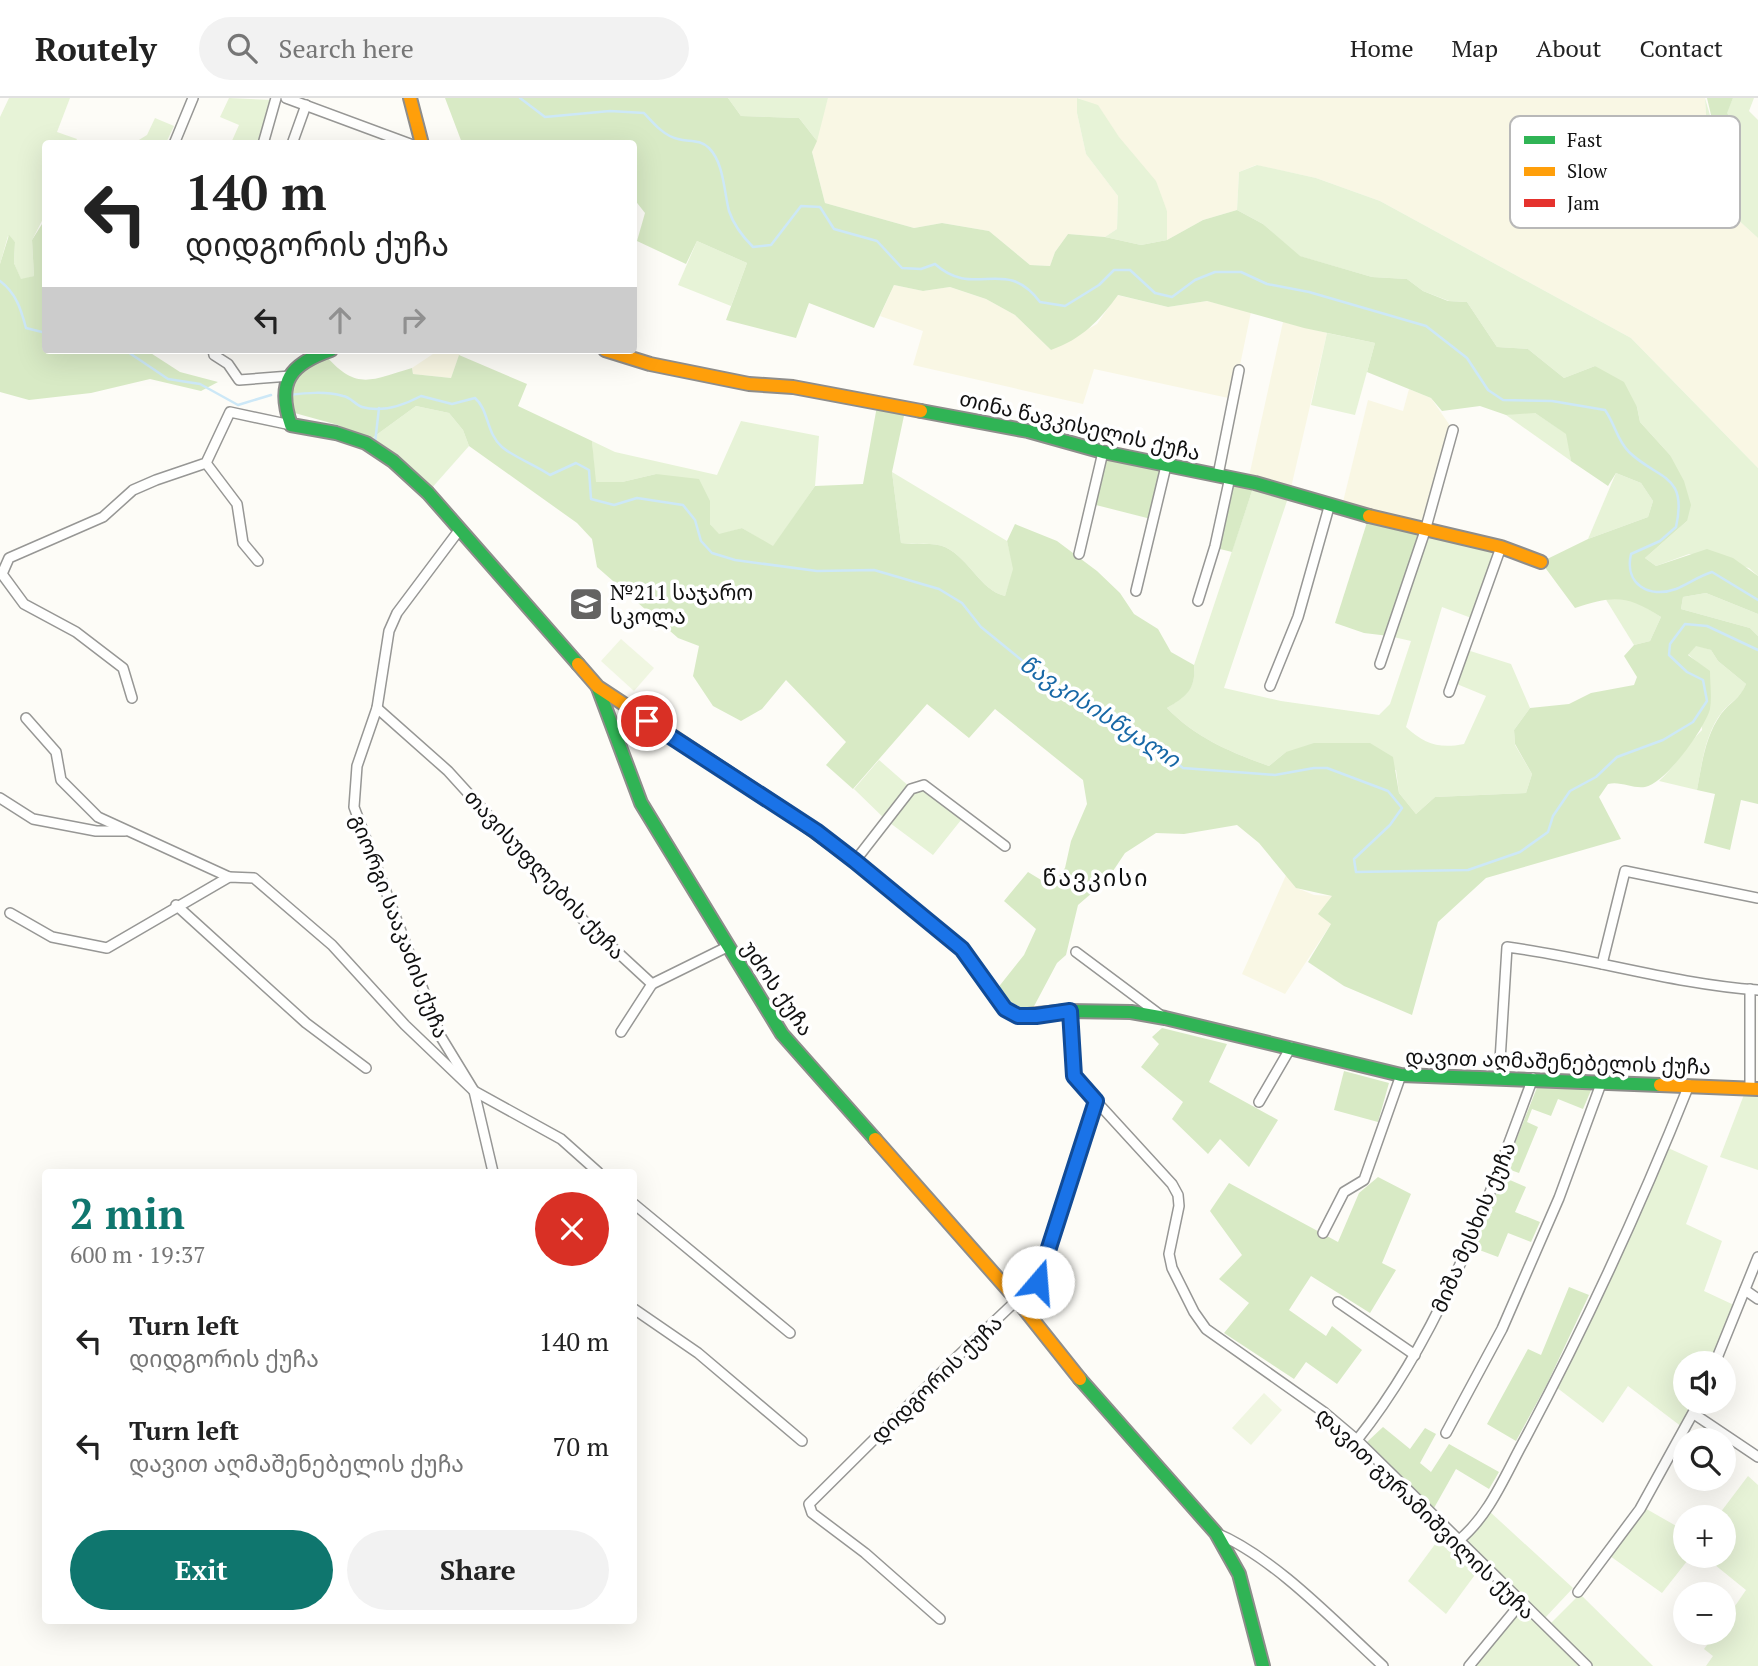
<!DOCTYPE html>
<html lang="en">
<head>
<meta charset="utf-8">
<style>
  body { margin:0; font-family:"PT Serif","Noto Sans Georgian",serif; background:#f2f2f2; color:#222; height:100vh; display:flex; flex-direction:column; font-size:26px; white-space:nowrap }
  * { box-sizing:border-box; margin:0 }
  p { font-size:23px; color:#767676 }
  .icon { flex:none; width:38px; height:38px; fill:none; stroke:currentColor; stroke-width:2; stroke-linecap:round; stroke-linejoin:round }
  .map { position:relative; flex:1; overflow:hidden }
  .side { position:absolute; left:42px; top:1071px; width:595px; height:455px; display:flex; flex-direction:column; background:#fff; border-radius:7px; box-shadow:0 7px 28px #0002 }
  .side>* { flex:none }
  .hud { position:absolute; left:42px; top:42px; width:595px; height:214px; border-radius:7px; box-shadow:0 7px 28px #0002; background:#fff; color:#222; overflow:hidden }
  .buttons { position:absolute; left:1673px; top:1253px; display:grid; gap:14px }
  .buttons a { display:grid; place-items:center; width:63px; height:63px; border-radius:50%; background:#fff; box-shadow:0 7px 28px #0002; font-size:35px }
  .pin { position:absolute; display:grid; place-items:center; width:60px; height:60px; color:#fff; margin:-30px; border:4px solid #fff; border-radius:50%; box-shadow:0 2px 7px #0007 }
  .me { position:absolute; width:77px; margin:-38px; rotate:18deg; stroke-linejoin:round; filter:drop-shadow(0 0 5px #0008) }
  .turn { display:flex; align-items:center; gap:24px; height:147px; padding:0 28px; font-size:32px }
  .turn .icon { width:91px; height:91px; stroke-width:2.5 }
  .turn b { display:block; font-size:49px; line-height:60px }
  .lanes { display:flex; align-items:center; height:66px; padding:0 28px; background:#0003; justify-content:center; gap:35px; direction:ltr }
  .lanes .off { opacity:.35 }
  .round { display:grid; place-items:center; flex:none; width:74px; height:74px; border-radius:37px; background:#f2f2f2 }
  .head { display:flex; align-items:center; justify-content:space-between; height:119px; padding:0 28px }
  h1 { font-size:42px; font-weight:700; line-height:52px; color:#0f766e }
  .action { display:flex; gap:14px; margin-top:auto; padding:14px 28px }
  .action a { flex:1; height:80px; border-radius:42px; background:#0f766e; color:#fff; font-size:28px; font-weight:700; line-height:80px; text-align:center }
  .action a+a { background:#f2f2f2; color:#222 }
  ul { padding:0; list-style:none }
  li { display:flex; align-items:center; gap:21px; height:105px; padding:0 28px }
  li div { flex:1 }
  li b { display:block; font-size:26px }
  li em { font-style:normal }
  header { display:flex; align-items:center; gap:42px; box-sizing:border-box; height:98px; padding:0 35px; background:#fff; border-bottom:2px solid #e0e0e0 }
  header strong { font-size:33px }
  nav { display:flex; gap:38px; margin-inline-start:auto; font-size:24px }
  .search { width:490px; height:63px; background:#f2f2f2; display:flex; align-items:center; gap:18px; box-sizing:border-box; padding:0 24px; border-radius:38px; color:#767676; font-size:26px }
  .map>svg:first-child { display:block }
  .farmland { fill:#f9f7e4 }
  .green { fill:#e7f3d7 }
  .forest { fill:#d8eac5 }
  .pitch { fill:#f0f6e1 }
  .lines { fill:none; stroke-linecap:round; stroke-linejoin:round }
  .stream { stroke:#cde8f7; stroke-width:2.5 }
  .street-casing { stroke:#979795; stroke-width:12 }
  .fast-casing { stroke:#8e8d8b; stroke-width:16 }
  .slow-casing { stroke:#8e8d8b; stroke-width:16 }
  .jam-casing { stroke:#8e8d8b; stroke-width:16 }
  .street { stroke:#fffffe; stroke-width:9 }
  .fast { stroke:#30b455; stroke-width:12 }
  .slow { stroke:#ff9f0a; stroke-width:12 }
  .jam { stroke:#e5322d; stroke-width:12 }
  .route-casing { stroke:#114b97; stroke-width:18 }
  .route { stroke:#1a73e8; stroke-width:12 }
  .labels { text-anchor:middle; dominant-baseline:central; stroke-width:7; stroke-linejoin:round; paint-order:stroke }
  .street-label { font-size:21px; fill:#111; stroke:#fff }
  .poi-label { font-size:21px; fill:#111; stroke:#fff; text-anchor:start }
  .water-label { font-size:23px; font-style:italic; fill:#1768a6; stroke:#fff }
  .neighbourhood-label { font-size:23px; letter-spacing:2px; fill:#111; stroke:#fff }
  .key { fill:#fff; stroke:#b8b8b8; stroke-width:2 }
  .key-label { font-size:19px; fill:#111 }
</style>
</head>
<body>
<header>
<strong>Routely</strong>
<div class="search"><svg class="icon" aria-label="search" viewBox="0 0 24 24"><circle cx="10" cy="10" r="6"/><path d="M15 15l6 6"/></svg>Search here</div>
<nav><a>Home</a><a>Map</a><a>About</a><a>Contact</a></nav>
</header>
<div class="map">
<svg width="1758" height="1568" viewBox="0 0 1758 1568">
  <rect width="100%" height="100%" fill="#fdfcf7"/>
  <g class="farmland">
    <path d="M828 0H1077V15L1086 56 1118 98 1117 131 1105 139 1068 136 1055 154 1050 168 1030 167 989 133 942 125 914 130 825 105 812 54Z"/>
    <path d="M1078 0H1705L1711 97 1758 140V370L1631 240 1380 103 1316 80 1256 67 1239 74 1237 112 1203 122 1167 142V113L1098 8Z"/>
    <path d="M894 187 923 193 950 189 986 201 1015 217 1051 252 1097 226 1117 197 1168 209 1207 203 1251 214 1233 301 1094 271 1083 306 913 267 923 233 880 218Z"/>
    <path d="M1283 224 1327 235 1290 394 1248 383Z"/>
    <path d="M433 252H461L451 280 413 276 412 270 433 256Z"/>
    <path d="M1409 291 1431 300 1453 332 1425 433 1341 412 1368 302 1403 313Z"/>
    <path d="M1287 775 1297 790 1314 797 1332 798 1331 826 1285 896 1242 876Z"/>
  </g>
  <g class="green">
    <path d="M9 0H70L57 34 77 41 75 45 46 46 45 117 32 142 34 178 21 182 14 165 15 144 8 138 0 166V19Z"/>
    <path d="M229 0 272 2 258 45H231L239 27 220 19Z"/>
    <path d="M728 0H828L817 43 799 20 741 18Z"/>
    <path d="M1077 0 1098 7 1119 39 1156 83 1167 113V142L1141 147 1105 139 1117 131 1118 98 1086 56 1077 15Z"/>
    <path d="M1705 0 1716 38 1733 0H1754L1749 13 1758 22V140L1711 97Z"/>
    <path d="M155 20 174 28 166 45H134L147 37Z"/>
    <path d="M1257 67 1316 80 1380 103 1631 240 1758 370V478L1749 470 1689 456 1656 468 1645 460 1687 423 1670 357 1640 324 1637 309 1595 268 1564 280 1528 251 1497 249 1467 204 1449 203 1423 193 1407 181 1372 179 1299 158 1263 126 1237 112 1239 74Z"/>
    <path d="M697 143 747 165 731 208 678 187Z"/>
    <path d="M1327 235 1375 245 1355 317 1311 307Z"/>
    <path d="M416 308 449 315 463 332 469 348 430 392 368 343Z"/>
    <path d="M1517 315H1535L1567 336 1571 363 1506 317Z"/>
    <path d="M741 323 819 338 815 388 773 449 742 430 719 437 710 426V404L656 376 622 384H595L592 343 615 354 717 377Z"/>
    <path d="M892 374 1007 443 1014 471 1005 498C980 492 970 461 945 449 934 444 914 447 901 445Z"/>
    <path d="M1616 375 1641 385 1653 403 1648 419 1588 441Z"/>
    <path d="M1254 387 1289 397 1224 590 1281 603 1379 617 1390 606 1411 543 1389 538 1425 433 1501 449 1474 521 1442 509 1406 629C1424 646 1439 651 1464 646L1486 598 1452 584 1464 551 1511 566 1530 610 1514 632 1515 647 1532 676 1526 695 1435 699 1416 716 1399 695 1396 672 1286 654 1269 668C1230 654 1196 640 1167 610 1186 598 1196 591 1194 567Z"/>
    <path d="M1706 495 1758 516V538L1750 530 1681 511 1683 499Z"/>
    <path d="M1605 500 1634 502 1661 519 1650 543 1634 547Z"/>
    <path d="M1696 547 1711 552 1718 563 1746 586C1741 600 1731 603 1722 614 1705 636 1702 665 1697 692L1659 683C1676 668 1686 648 1702 632L1697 564 1688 556Z"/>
    <path d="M879 662 911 690 924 687 965 717 933 757 886 722 854 691Z"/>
    <path d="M1745 994 1758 995V1072L1720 1059Z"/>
    <path d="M1666 1049 1708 1068 1686 1126 1722 1143 1704 1193 1734 1207 1711 1265H1685V1304H1695L1682 1329 1628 1288 1603 1325 1556 1289Z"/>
    <path d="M1748 1378 1758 1387V1568H1706L1713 1558 1704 1551 1716 1535H1724V1524L1746 1492 1704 1458H1724V1419H1717Z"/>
    <path d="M1643 1409 1685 1433V1458H1691L1662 1495 1610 1458Z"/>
    <path d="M1489 1413 1573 1490 1544 1521 1463 1443 1477 1433Z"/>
    <path d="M1444 1434 1480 1470 1446 1516 1408 1483Z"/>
    <path d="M1580 1496 1653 1568H1591L1549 1527Z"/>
    <path d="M1520 1510 1581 1568H1472Z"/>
  </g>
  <g class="forest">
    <path d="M445 0H728L741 18 799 20 817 43 812 54 825 105 914 130 942 125 989 133 1030 167 1050 168 1055 154 1068 136 1105 139 1141 147 1167 142 1203 122 1237 112 1263 126 1300 158 1372 179 1407 181 1423 193 1448 203 1467 204 1497 249 1528 251 1564 280 1595 268 1624 284 1637 309 1640 324 1670 357 1684 383 1691 407 1687 423 1645 460 1656 468 1707 451 1733 460 1758 478V516L1706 495 1683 499 1681 511 1750 530 1758 538V706L1741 702 1730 752 1704 745 1715 696 1697 692C1702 665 1705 639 1721 616 1730 604 1740 601 1746 586L1718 563 1711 552 1696 548 1688 557 1710 573C1710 585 1712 599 1710 611 1705 630 1666 685 1645 689 1633 691 1621 683 1608 686L1599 699 1621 741 1486 780 1438 824 1412 917 1344 888 1308 864 1331 826 1318 816 1332 798 1296 790 1259 745 1237 727 1184 736 1156 735 1125 755 1107 782 1078 807 1066 857 1057 865 1032 912H1025L1011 904 997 891 1024 857 1036 831 1004 803 1028 774 1051 788 1065 770 1071 743 1087 706 1083 682 995 611 969 640 927 606 853 691 826 667 846 644 786 582 762 611 741 623 713 608 693 578 699 548 678 540 597 469 592 441 577 425 469 348 463 332 449 315 416 308 368 343 338 327 291 314 284 290C295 274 307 264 326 258 357 293 371 282 412 270L413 276 451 280 459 257 527 286 518 308 592 343 596 384H622L656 376 699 381 710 403V426L719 436 742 430 773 448 815 388 863 386 877 308 905 313 892 374 901 445C914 447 934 444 945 449 970 461 980 492 1005 498L1013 471 1007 443 1015 426 1057 443 1097 473 1120 495 1134 516 1158 531 1171 554 1194 567C1196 591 1187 598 1167 610 1196 640 1230 654 1269 668L1286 654 1314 645H1370L1393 659 1399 695 1416 716 1435 699 1526 695 1532 676 1515 646 1514 632 1530 610 1569 606 1591 595 1634 587 1637 579 1624 558 1634 547 1650 543 1661 519C1627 497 1614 497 1575 510L1541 464 1588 441 1648 419 1653 403 1641 385 1616 375 1608 388 1571 363 1566 336 1535 315 1506 317 1480 308 1442 313 1431 300 1367 274 1375 245 1304 230 1207 203 1168 209 1118 197C1099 223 1082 241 1051 252L1015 217 986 201 950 189 923 193 894 187 874 230 809 205 796 240 726 222 747 165 697 143 686 166 637 143 645 115 634 101V46L462 45Z"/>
    <path d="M1707 0H1733L1727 15 1738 36 1736 51H1729L1716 38Z"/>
    <path d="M42 126 46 128V252H146L180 274 218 284 201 293 150 281 91 295 29 302 0 294V166L9 137 15 144 14 165 21 181 34 178 32 142Z"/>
    <path d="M1104 358 1162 371 1151 421 1092 406Z"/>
    <path d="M1231 382 1254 387 1232 454 1216 450Z"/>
    <path d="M1369 418 1425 433 1389 538 1364 535 1335 525Z"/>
    <path d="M1162 930 1227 946 1209 984 1278 1022 1249 1069 1220 1041 1208 1056 1172 1021 1183 1004 1141 969 1159 946 1152 939Z"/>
    <path d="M1344 973 1389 985 1378 1024 1334 1012Z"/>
    <path d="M1538 987 1592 990 1583 1011 1558 1001 1551 1018 1532 1011 1527 1024 1538 1029 1519 1075 1505 1070Z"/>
    <path d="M1378 1079 1411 1096 1382 1165 1396 1172 1370 1215 1311 1178 1289 1212 1326 1238 1332 1228 1362 1252 1337 1286 1306 1264 1294 1281 1224 1235 1249 1205 1219 1181 1242 1157 1210 1113 1229 1085 1338 1144 1359 1095Z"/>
    <path d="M1503 1079 1526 1089 1515 1114 1540 1124 1531 1144 1508 1135 1498 1159 1474 1150Z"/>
    <path d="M1569 1189 1589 1197 1547 1286 1516 1343 1487 1326 1528 1251 1541 1257Z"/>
    <path d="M1383 1329 1410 1351 1425 1330 1436 1336 1420 1365 1431 1374 1449 1346 1499 1374 1489 1391 1456 1371 1434 1410 1367 1344Z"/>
  </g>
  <g class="pitch">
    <path d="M621 541 654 570 634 593 601 563Z"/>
    <path d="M1264 1295 1282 1312 1251 1347 1232 1330Z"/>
  </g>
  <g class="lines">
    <g class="stream">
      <path d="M520 0 545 19 610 13 644 15C653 25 664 38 678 41 689 44 700 41 709 50 724 65 724 94 729 113 734 128 742 138 753 149L771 147 801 108 820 109 834 131 877 143 902 170 921 171 935 166C975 202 1005 157 1040 204L1065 208 1099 187 1114 172H1130L1155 195 1172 199 1195 182 1215 174H1241L1267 186 1309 194 1426 228 1467 260 1488 292 1503 302 1552 303 1605 312C1615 326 1617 342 1629 354 1658 382 1688 375 1676 429L1660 443 1631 456C1624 486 1649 501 1676 491 1688 486 1699 478 1712 474L1758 502"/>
      <path d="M0 183C16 195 21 211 26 230L46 235"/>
      <path d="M125 252 168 281 200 286 238 307 271 297"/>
      <path d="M288 297C306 295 325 293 343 298 351 299 355 307 362 309 382 315 404 307 421 298L452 306 475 300C489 312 486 335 502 349 512 358 537 368 550 377L576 365 589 372 591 401 614 407 637 400 683 407 695 422 701 443 712 455 735 462 817 473 874 472 939 491 962 505 981 529 1035 573 1081 603 1133 631 1183 670 1275 677 1314 670H1327L1388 693 1402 710 1390 727 1354 761 1356 774 1468 772 1520 754 1548 734 1553 718 1570 693 1596 679 1617 659 1663 642 1693 624 1707 603 1703 582 1687 574 1669 557 1670 546 1685 526 1707 528 1758 552"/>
      <path d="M375 345 379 310"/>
    </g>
    <g class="street-casing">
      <g id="street">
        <path d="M286 0 410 46"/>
        <path d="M174 46 193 0"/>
        <path d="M263 46 276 0"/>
        <path d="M292 46 306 7"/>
        <path d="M213 252 214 257 228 266 239 282 290 278"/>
        <path d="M206 365 237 406 243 445 258 463"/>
        <path d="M1218 377 1239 272"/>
        <path d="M460 431 397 515 389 533 377 610 357 668 354 709 441 939 474 993 493 1074"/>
        <path d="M1079 456 1103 354"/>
        <path d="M1136 493 1166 368"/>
        <path d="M1198 503 1215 448 1230 379"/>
        <path d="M1380 566 1425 433 1453 332"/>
        <path d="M1270 588 1298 519 1329 409"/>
        <path d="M1449 594 1501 449"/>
        <path d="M132 600 123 570 76 534 24 506 2 476 9 460 103 419 133 392 156 382 206 365 230 314 291 327"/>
        <path d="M377 610 448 673 586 825 652 886 727 849"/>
        <path d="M26 620 56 654 61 682 98 719 229 779"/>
        <path d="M0 700 33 721 96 733H125"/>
        <path d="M855 763 911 691 924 687 1005 748"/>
        <path d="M176 807 306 925 366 970"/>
        <path d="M10 815 52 839 107 850 229 779 254 780 332 847 405 927 474 993 561 1041 598 1074"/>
        <path d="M1076 854 1163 919"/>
        <path d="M1602 866 1625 773 1758 800"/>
        <path d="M621 934 652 886"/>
        <path d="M1499 979 1507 849C1592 860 1673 886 1758 892"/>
        <path d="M1750 991V891"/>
        <path d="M1096 1003 1172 1086 1178 1097 1179 1108 1169 1156 1172 1170 1194 1214 1206 1231 1325 1315 1357 1342 1587 1568"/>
        <path d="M1259 1004 1291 949"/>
        <path d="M634 1106 790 1235"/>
        <path d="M1323 1135 1344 1094 1364 1082 1401 977"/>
        <path d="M1745 1192 1758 1201"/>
        <path d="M1338 1204 1415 1257"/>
        <path d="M634 1211 698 1255 802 1343"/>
        <path d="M1715 1265 1758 1159"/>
        <path d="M1694 1316 1758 1359"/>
        <path d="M1446 1335 1502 1231 1559 1100 1602 983"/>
        <path d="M1357 1342C1442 1235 1486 1106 1533 980"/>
        <path d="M1216 1435C1274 1459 1336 1525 1383 1568"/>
        <path d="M1458 1443C1490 1417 1505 1377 1525 1341 1586 1227 1641 1107 1689 987"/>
        <path d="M1578 1494 1640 1411 1699 1304"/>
        <path d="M940 1521 865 1455 812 1415 809 1406 959 1257 1017 1202 1030 1195 1038 1184 1096 1003 1074 978 1070 913"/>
        <path d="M1469 1568 1521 1505"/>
      </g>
    </g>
    <g class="fast-casing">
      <g id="fast">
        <path d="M331 252C290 266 276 284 291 327L336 335 366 345 393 363 428 395 578 566"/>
        <path d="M921 313 1028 333 1103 354 1255 385 1369 418"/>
        <path d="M598 590 641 705 782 936 875 1041"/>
        <path d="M1068 913 1131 914 1165 920 1401 977 1660 987"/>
        <path d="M1080 1281 1216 1435 1239 1476 1263 1568"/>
      </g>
    </g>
    <g class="slow-casing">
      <g id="slow">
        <path d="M410 0 422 46"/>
        <path d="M605 252 650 266 749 286 793 289 921 313"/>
        <path d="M1369 418 1501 449 1541 464"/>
        <path d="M578 566 598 589 792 717"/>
        <path d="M1660 987 1758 991"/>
        <path d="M875 1041 1017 1202 1080 1281"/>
      </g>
    </g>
    <g class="jam-casing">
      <path id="jam" d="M792 717 855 763 962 851 1005 911 1018 918 1068 913"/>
    </g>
    <use href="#street" class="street"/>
    <use href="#fast" class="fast"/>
    <use href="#slow" class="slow"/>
    <use href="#jam" class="jam"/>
  </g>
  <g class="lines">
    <g class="route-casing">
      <path id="route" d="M647 623 816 733 855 763 962 851 1005 911 1018 918H1036L1070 913 1074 978 1096 1003 1038 1184"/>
    </g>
    <use href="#route" class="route"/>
  </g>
  <defs>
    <g id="school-square" transform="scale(1.75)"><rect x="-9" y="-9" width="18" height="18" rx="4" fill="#646362" stroke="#fff"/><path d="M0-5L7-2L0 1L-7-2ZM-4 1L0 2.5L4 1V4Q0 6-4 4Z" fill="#fff"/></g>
  </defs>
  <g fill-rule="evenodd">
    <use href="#school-square" x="586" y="506"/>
  </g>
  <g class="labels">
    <g class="street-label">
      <text transform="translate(1080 327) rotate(13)">თინა წავკისელის ქუჩა</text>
      <text transform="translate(545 776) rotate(47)">თავისუფლების ქუჩა</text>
      <text transform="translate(400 828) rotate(69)">გიორგი სააკაძის ქუჩა</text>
      <text transform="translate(778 890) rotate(56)">უძოს ქუჩა</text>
      <text transform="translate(1558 963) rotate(2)">დავით აღმაშენებელის ქუჩა</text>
      <text transform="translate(1473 1129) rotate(-67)">მიშა მესხის ქუჩა</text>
      <text transform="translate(936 1281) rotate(-44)">დიდგორის ქუჩა</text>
      <text transform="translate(1426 1415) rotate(44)">დავით გურამიშვილის ქუჩა</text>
    </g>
    <g class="poi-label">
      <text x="610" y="494">№211 საჯარო<tspan x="610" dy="24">სკოლა</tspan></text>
    </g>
    <g class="water-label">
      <text transform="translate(1100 613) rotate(33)">წავკისისწყალი</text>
    </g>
    <g class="neighbourhood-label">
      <text x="1096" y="779">წავკისი</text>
    </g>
  </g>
  <rect x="1510" y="18" width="230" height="112" rx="10" class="key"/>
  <rect x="1524" y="38" width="31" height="8" fill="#30b455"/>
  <rect x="1524" y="69" width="31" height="9" fill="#ff9f0a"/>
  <rect x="1524" y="101" width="31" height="8" fill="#e5322d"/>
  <g class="key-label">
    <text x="1567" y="49">Fast</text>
    <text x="1567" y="80">Slow</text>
    <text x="1567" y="112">Jam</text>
  </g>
</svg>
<div class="buttons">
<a><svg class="icon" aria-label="sound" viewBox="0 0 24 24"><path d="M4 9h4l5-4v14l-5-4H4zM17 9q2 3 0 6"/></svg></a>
<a><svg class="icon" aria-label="search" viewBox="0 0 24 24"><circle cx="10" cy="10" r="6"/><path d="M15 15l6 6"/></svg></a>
<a>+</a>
<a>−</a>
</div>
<div class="pin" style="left:647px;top:623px;background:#d93025"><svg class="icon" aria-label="arrive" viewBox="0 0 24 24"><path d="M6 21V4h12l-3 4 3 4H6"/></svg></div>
<svg class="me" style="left:1038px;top:1184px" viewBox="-20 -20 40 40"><circle r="19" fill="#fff"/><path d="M0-13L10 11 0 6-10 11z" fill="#1a73e8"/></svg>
<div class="hud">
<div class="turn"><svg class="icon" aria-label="left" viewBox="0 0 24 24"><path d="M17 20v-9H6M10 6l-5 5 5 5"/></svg><div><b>140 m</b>დიდგორის ქუჩა</div></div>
<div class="lanes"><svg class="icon" aria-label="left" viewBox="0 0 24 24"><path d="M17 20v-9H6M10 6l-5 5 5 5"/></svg><svg class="icon off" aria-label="ahead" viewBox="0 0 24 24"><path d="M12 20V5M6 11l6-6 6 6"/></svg><svg class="icon off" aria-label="right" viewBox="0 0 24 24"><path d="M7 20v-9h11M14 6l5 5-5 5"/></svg></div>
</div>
<section class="side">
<div class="head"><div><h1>2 min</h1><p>600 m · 19:37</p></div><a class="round" style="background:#d93025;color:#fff"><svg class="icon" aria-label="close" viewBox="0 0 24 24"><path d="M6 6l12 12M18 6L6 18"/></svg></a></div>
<ul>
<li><svg class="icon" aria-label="left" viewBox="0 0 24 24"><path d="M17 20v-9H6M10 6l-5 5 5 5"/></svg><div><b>Turn left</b><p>დიდგორის ქუჩა</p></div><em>140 m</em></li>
<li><svg class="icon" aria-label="left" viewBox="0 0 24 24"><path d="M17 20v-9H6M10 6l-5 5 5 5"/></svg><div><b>Turn left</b><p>დავით აღმაშენებელის ქუჩა</p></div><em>70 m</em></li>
</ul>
<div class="action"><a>Exit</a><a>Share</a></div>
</section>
</div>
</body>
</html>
